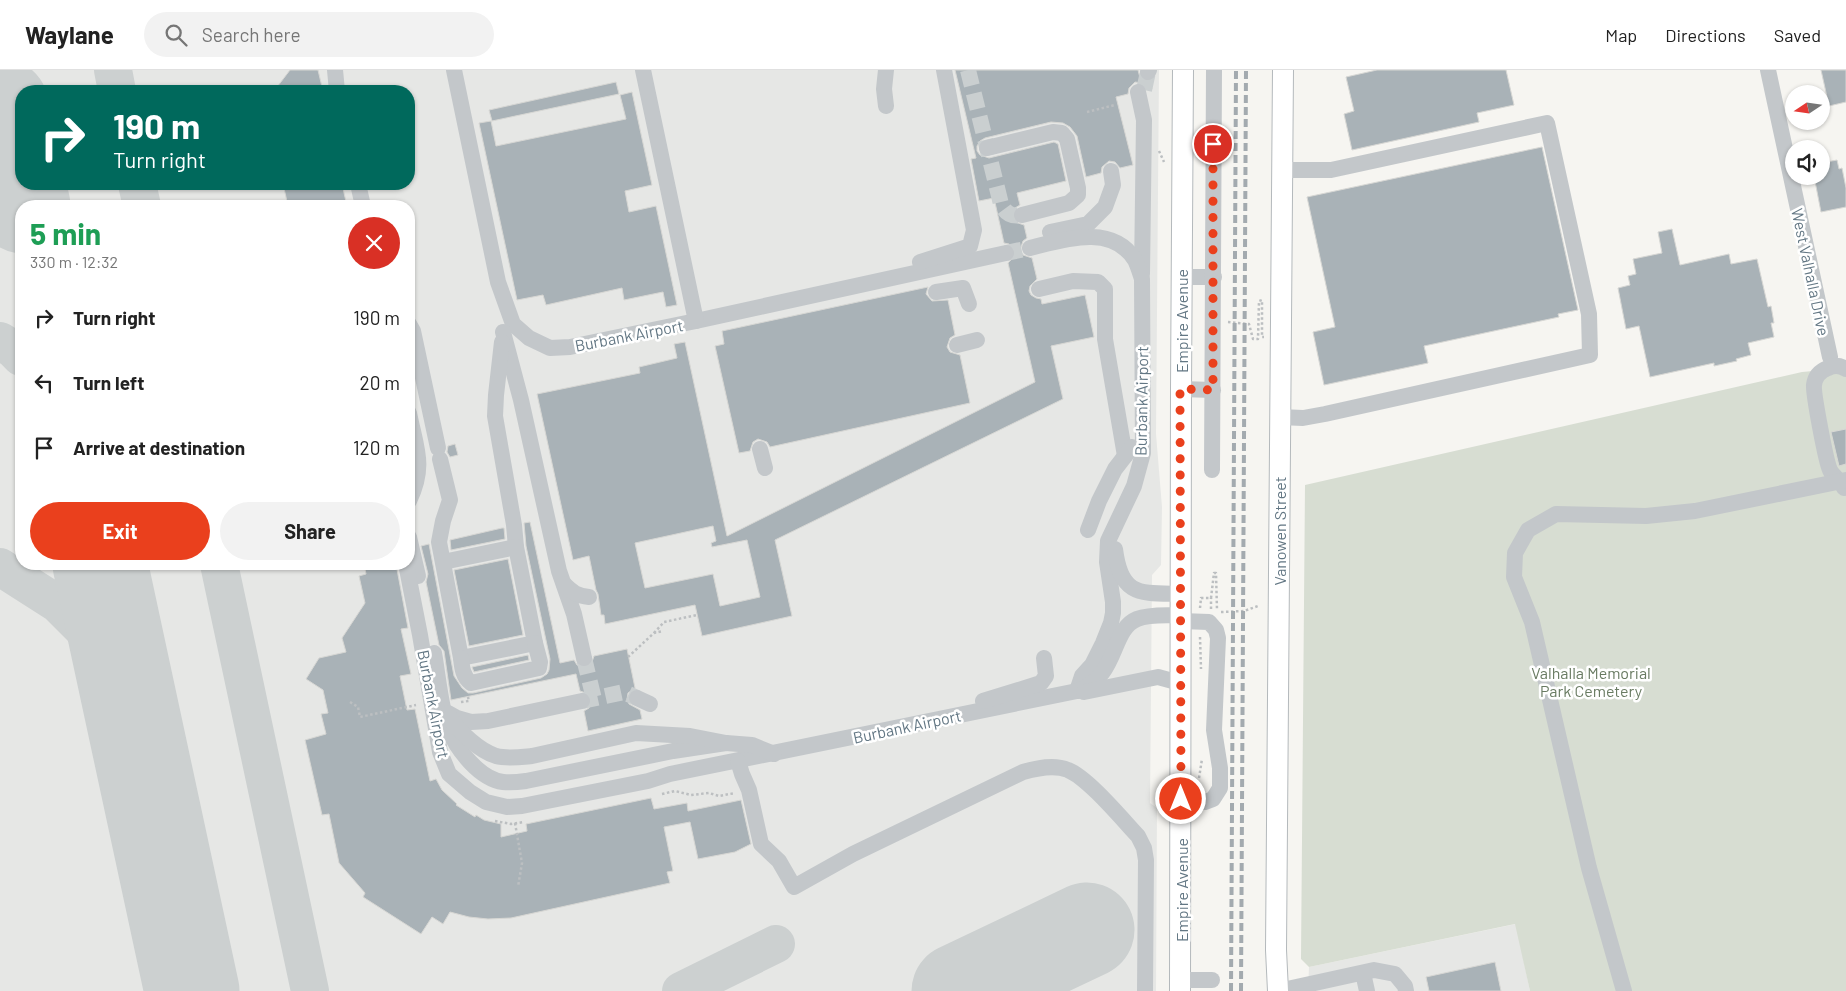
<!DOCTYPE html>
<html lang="en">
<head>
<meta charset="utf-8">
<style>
  body { margin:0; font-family:Barlow,sans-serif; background:#f2f2f2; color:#222; height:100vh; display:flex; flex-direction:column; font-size:19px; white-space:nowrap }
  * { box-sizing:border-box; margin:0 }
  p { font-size:16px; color:#767676 }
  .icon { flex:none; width:28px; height:28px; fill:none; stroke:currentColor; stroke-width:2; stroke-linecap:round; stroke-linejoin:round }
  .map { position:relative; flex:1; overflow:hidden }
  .panel { position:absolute; left:15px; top:130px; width:400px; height:370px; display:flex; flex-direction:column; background:#fff; border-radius:20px; box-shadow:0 1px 4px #0004 }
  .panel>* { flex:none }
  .hud { position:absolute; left:15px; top:15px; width:400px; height:105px; border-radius:20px; box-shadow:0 1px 4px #0004; background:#00695c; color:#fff; overflow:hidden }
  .needle { width:32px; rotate:257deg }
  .buttons { position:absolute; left:1785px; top:15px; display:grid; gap:10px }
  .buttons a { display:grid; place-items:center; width:45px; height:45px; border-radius:50%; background:#fff; box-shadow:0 1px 4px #0004; font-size:25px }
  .pin { position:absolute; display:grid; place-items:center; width:42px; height:42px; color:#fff; margin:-21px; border:2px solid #fff; border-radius:50%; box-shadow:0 1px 5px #0007 }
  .me { position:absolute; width:55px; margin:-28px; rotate:0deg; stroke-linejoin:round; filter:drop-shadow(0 0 4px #0008) }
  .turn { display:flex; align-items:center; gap:18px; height:105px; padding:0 15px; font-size:22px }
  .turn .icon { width:65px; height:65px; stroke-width:2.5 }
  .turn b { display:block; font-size:35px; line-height:42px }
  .round { display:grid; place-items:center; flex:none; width:52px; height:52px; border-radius:26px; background:#f2f2f2 }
  .headline { display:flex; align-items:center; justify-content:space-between; height:85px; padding:0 15px }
  h1 { font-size:30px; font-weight:700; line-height:38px; color:#1e9e55 }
  .button { display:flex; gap:10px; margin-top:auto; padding:10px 15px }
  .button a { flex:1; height:58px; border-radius:30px; background:#ea401d; color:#fff; font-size:20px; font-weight:700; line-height:58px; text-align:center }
  .button a+a { background:#f2f2f2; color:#222 }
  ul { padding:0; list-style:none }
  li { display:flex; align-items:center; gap:15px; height:65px; padding:0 15px }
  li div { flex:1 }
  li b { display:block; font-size:19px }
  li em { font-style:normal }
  header { display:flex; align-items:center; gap:30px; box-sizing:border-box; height:70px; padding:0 25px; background:#fff; border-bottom:1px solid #e0e0e0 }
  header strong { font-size:24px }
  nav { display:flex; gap:28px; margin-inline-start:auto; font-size:18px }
  .search { width:350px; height:45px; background:#f2f2f2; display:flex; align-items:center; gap:12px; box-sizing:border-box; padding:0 18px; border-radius:28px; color:#767676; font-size:19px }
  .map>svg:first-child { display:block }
  .built { fill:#e6e7e5; fill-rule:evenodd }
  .green { fill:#d7ddd2 }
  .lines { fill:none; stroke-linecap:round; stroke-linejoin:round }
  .taxiway { stroke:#ccd0d0; stroke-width:38 }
  .runway { stroke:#ccd0d0; stroke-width:95 }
  .building { fill:#a9b2b7; stroke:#d7d7d4; fill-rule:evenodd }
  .minor-tunnel { stroke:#cacfd0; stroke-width:16; stroke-dasharray:16 8; stroke-linecap:butt }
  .major-casing { stroke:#b4b9bc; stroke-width:22 }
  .path { stroke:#bcbfc1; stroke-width:2.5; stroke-dasharray:2.5 2.5; stroke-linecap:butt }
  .minor { stroke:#c3c7ca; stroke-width:16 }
  .major { stroke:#fff; stroke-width:20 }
  .rail { stroke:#a3aaaf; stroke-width:4; stroke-dasharray:8 4; stroke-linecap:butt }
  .route { stroke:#ea401d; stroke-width:9; stroke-dasharray:0 16.2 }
  .labels { text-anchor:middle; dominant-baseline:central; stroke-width:5; stroke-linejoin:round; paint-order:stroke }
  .street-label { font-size:16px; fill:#637784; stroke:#fff }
  .park-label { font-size:16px; fill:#697b62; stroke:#fff }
</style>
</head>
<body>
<header>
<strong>Waylane</strong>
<div class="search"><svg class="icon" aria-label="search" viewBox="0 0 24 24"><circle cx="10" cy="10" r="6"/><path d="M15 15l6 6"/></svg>Search here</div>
<nav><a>Map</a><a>Directions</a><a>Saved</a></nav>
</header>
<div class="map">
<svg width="1846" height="921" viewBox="0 0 1846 921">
  <rect width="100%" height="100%" fill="#f6f5f1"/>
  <g class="built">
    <path d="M0 0H1159L1156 364 1162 437 1161 495 1152 505 1150 733 1157 738 1156 921H0ZM21 21H409V114H21ZM21 136H409V494H21Z"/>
    <path d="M1516 854 1530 921H1308L1309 897Z"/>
  </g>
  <path class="green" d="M1846 298V921H1530L1515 854 1309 897 1301 889 1305 415 1802 302Z"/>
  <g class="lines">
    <g class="taxiway">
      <path d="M113 0 117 21"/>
      <path d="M10 77 21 75"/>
      <path d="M137 114 142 136"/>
      <path d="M0 271 13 279 21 287"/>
      <path d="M219 494 310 921"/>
      <path d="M0 497 58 534 89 565 112 600 133 650"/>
      <path d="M681 921 776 874"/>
    </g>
    <g class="runway">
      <path d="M1 36 23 136"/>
      <path d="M100 494 192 921"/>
      <path d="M959 921 1087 860"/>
    </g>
  </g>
  <g class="building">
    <path d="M290 0H318L323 21H274Z"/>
    <path d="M955 0H1138L1140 8 1144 11H1151L1152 19 1148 20 1142 13 1135 12 1129 18 1128 24 1116 27 1133 95 1120 98 1115 92 1109 91 1102 97 1101 103 1086 107 1077 66 1070 57 1063 53 1051 52 985 68 980 71 977 76V81L980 85 989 88 1054 72 1058 74 1066 111 1017 123 1020 135 1015 138 1012 147 1015 152 1024 155 1027 168 1023 171 1020 180 1023 185 1032 188 1037 209 1030 216 1029 221 1031 225 1036 228 1041 229 1042 234 1085 225 1094 267 1051 276 1063 329 775 470 792 546 702 566 695 535 605 554 604 545H601L598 524 596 520 589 486 573 490 537 324 640 303 639 297 677 288 674 274 685 272 727 466 1035 312 1008 193 1015 186 1016 180 1009 174 1004 173 994 128 979 131 971 89 976 88ZM713 456 716 471 711 473 712 477 747 470 760 527 720 536 713 504 645 518 635 473Z"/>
    <path d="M1377 0H1506L1514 35 1477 43 1479 52 1352 80 1344 44 1354 41 1346 7Z"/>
    <path d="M1821 0H1846V32L1829 36Z"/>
    <path d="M616 12 619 24 492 51 489 40Z"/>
    <path d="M632 22 652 115 625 121 629 142 656 136 677 235 666 237 663 222 624 230 622 218 546 235 543 225 517 230 479 53 491 51 496 76 626 49 620 25Z"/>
    <path d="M1542 77 1578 240 1558 244 1559 247 1424 276 1428 293 1324 315 1313 262 1335 257 1307 127Z"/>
    <path d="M1837 90 1839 99 1842 98 1846 118V137L1821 142 1814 106H1821V93Z"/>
    <path d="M283 114H342L347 136H288Z"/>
    <path d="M1672 159 1680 195 1729 184 1731 194 1757 189 1768 237 1771 236 1774 253H1771L1774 267 1748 273 1751 285 1736 289 1737 291 1714 296V293L1650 307 1639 256 1626 259 1618 218 1630 215 1628 206 1636 204 1633 189 1662 183 1658 162Z"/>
    <path d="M928 217 926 224 932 231 948 230 955 265 950 268 947 277 950 282 960 285 970 333 770 377 767 372 758 369 753 372 750 381 739 383 715 276 724 274 722 261Z"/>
    <path d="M1846 359V394L1839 396 1831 362Z"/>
    <path d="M455 374 458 385 450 387 447 382 448 376Z"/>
    <path d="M530 452 560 593 574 590 577 595 586 598 591 595 594 586 627 579 635 618 628 623 627 629 629 634 640 640 642 649 588 661 584 641 589 638 592 629 589 624 580 621 576 604 451 630 444 581 439 575 426 512 428 504 421 476 429 474 454 606 462 618 468 623H473L541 608 547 604 549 600 550 589 526 476 524 453Z"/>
    <path d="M502 458H504L505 469 451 480 450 470Z"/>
    <path d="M508 489 523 565 469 576 454 500Z"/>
    <path d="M364 494H396L408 558 401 559 411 604 400 606 407 640 415 639 430 711 436 709 442 720 457 734 456 735 475 747 476 745 484 750 501 754V767L527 761 526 754 651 728 654 739 687 733 688 741 741 730 751 774 735 782 698 789 690 752 664 757 673 801 667 802 670 813 511 848 488 849 469 847 450 842 443 854 432 847 421 864 363 827 365 823 339 793 329 744 322 745 305 670 326 664 321 644 328 643 323 620 306 609 319 588 346 582 342 568 365 533 359 506 366 504Z"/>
    <path d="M528 585 529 590 474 602 472 597Z"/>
    <path d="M1495 892 1501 921H1429L1426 907Z"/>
  </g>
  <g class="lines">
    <g class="minor-tunnel">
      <path d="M968 0 1001 134C1006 144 1011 147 1022 145"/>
      <path d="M1144 20 1148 2"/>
      <path d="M1006 183 1030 178"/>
      <path d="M584 588 594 629"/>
      <path d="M582 631 624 622 637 628"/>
    </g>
    <g class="major-casing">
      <g id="major">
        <path d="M1180 921 1181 319 1183 0"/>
        <path d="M1278 921 1276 880 1283 0"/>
      </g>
    </g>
    <g class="path">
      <path d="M1087 42 1115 35"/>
      <path d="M1159 81 1164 92"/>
      <path d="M1228 252 1249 254 1253 269H1258L1259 231 1262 230V267H1264"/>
      <path d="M1200 538 1201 528H1211L1214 503H1216L1217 540"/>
      <path d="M1211 539V528"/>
      <path d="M1221 542 1244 541 1258 536"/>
      <path d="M654 563 664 552 697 545"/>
      <path d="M1200 567 1201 599"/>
      <path d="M628 587 654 563 663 561"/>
      <path d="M350 632 358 637 360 647 416 635"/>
      <path d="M461 632 469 631 468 627"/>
      <path d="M1199 708 1202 689"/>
      <path d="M662 724 675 721 691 725 709 723 719 726 735 723"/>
      <path d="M495 751 511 754 524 752"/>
      <path d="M515 753 522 793 518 817"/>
    </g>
    <g class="minor">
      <path d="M335 0 337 21"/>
      <path d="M454 0 498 212 513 254 529 268 550 278 570 277 696 251 1006 183"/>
      <path d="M643 0 696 251"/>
      <path d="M886 0 884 19 886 36"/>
      <path d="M1768 0 1830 287"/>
      <path d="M1148 2 1149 0"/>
      <path d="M1138 22 1144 50 1142 204"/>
      <path d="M987 78 1053 62 1062 63 1067 69 1078 118V125L1069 133 1022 145"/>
      <path d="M358 114 363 136"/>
      <path d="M1050 162 1088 154 1105 137 1113 115 1111 101"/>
      <path d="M1030 178C1063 170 1112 153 1135 190 1138 196 1140 203 1142 209L1143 383 1134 416 1108 471 1107 492 1113 532V543L1111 553 1103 573 1092 595 1082 606 1077 621"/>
      <path d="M920 192 970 176 974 160 944 0"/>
      <path d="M1181 207H1214"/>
      <path d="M1039 219 1073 211 1098 212 1105 219V269L1125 386"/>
      <path d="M936 222 963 218 969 234"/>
      <path d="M409 254 413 261 438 378"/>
      <path d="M503 262 521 330 559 501 574 544 584 588"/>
      <path d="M502 272 496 325 495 346 514 455 516 477"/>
      <path d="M957 275 977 270"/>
      <path d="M1181 319 1213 320"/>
      <path d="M409 343C416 378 426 396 409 431"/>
      <path d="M1280 347 1303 348 1325 344 1590 285 1589 244 1547 53 1331 100H1281"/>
      <path d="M760 379 765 398"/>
      <path d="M440 389 450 430 443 451 439 472 461 588 535 573 516 477 443 492"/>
      <path d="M1212 400 1214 0"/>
      <path d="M1844 418C1841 410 1833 407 1830 400 1826 392 1813 323 1814 315 1815 307 1820 301 1828 298 1834 295 1840 295 1846 299"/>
      <path d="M1088 460 1099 431 1115 399 1132 377"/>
      <path d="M409 467 418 506"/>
      <path d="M1115 479C1121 527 1140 523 1181 524"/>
      <path d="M406 494 420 565 440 682 449 704 470 722 486 732 507 737 522 736 648 711 670 704 1077 621C1119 607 1110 560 1137 549 1150 544 1167 546 1180 545"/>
      <path d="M564 514C572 522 577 526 589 527"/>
      <path d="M1181 551 1209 552 1216 560 1218 568 1214 660 1220 698V718L1213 729 1205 732 1181 729"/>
      <path d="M434 583C438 605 441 641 449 660 457 680 480 709 503 712 511 713 519 712 526 711L673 681 726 673"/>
      <path d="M461 588C462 598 463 607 471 613L539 598 540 592 535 573"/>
      <path d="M1084 622 1158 607 1180 613"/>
      <path d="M637 628 650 634"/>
      <path d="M983 631 1041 613 1046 606 1044 588"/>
      <path d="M448 643 457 648 471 652 488 651 582 631"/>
      <path d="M450 648C461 663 478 680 496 686 507 689 521 687 532 686L636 663 690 666 726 673 752 675 774 684"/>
      <path d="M738 691 742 704 749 720 761 774 779 791 794 817 853 784 1023 702C1037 698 1054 694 1068 700 1088 708 1122 749 1138 766L1144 778 1146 790 1145 921"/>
      <path d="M1363 903 1367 921"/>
      <path d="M1180 910H1212"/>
      <path d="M1278 921 1374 900 1395 904 1405 916 1406 921"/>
      <path d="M1624 921 1589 798 1532 552 1514 507 1515 483 1528 460 1556 444 1646 446 1695 441 1846 410"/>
    </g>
    <use href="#major" class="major"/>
    <g class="rail">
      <path d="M1231 921 1236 0"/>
      <path d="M1241 921 1246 0"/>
    </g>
  </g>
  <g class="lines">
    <path class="route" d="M1181 729 1180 319 1213 320V74"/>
  </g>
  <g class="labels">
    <g class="street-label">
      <text transform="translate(1811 202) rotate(78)">West Valhalla Drive</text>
      <text transform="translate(1181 251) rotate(-90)">Empire Avenue</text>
      <text transform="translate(629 265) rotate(-11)">Burbank Airport</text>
      <text transform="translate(1141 331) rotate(-89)">Burbank Airport</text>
      <text transform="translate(1279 461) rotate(-90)">Vanowen Street</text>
      <text transform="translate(434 634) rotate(79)">Burbank Airport</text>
      <text transform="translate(907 656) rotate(-12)">Burbank Airport</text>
      <text transform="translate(1181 820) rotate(-90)">Empire Avenue</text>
    </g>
    <g class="park-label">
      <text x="1591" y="602">Valhalla Memorial<tspan x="1591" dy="18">Park Cemetery</tspan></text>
    </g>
  </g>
</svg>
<div class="buttons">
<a><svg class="needle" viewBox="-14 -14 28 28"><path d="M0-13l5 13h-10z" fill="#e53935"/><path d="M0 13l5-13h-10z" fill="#767676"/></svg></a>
<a><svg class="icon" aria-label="sound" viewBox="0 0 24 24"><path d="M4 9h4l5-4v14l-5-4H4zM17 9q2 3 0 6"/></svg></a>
</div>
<div class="pin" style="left:1213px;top:74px;background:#d93025"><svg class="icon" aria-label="arrive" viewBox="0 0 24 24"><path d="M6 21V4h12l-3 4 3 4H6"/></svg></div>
<svg class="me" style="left:1181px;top:729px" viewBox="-20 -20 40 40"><circle r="17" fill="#ea401d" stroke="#fff" stroke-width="3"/><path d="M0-11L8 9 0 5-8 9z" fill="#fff"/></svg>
<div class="hud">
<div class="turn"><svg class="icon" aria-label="right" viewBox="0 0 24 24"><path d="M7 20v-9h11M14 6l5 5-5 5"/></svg><div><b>190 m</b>Turn right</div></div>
</div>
<section class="panel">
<div class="headline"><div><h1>5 min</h1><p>330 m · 12:32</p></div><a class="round" style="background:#d93025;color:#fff"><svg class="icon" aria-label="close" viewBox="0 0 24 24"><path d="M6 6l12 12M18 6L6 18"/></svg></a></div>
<ul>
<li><svg class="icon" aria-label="right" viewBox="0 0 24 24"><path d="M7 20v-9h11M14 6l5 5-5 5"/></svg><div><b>Turn right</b></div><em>190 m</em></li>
<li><svg class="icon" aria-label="left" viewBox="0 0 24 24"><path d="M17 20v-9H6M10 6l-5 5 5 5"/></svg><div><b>Turn left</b></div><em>20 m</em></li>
<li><svg class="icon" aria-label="arrive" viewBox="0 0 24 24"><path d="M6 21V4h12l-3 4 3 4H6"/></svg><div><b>Arrive at destination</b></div><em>120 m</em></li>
</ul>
<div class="button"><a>Exit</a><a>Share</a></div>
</section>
</div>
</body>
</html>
